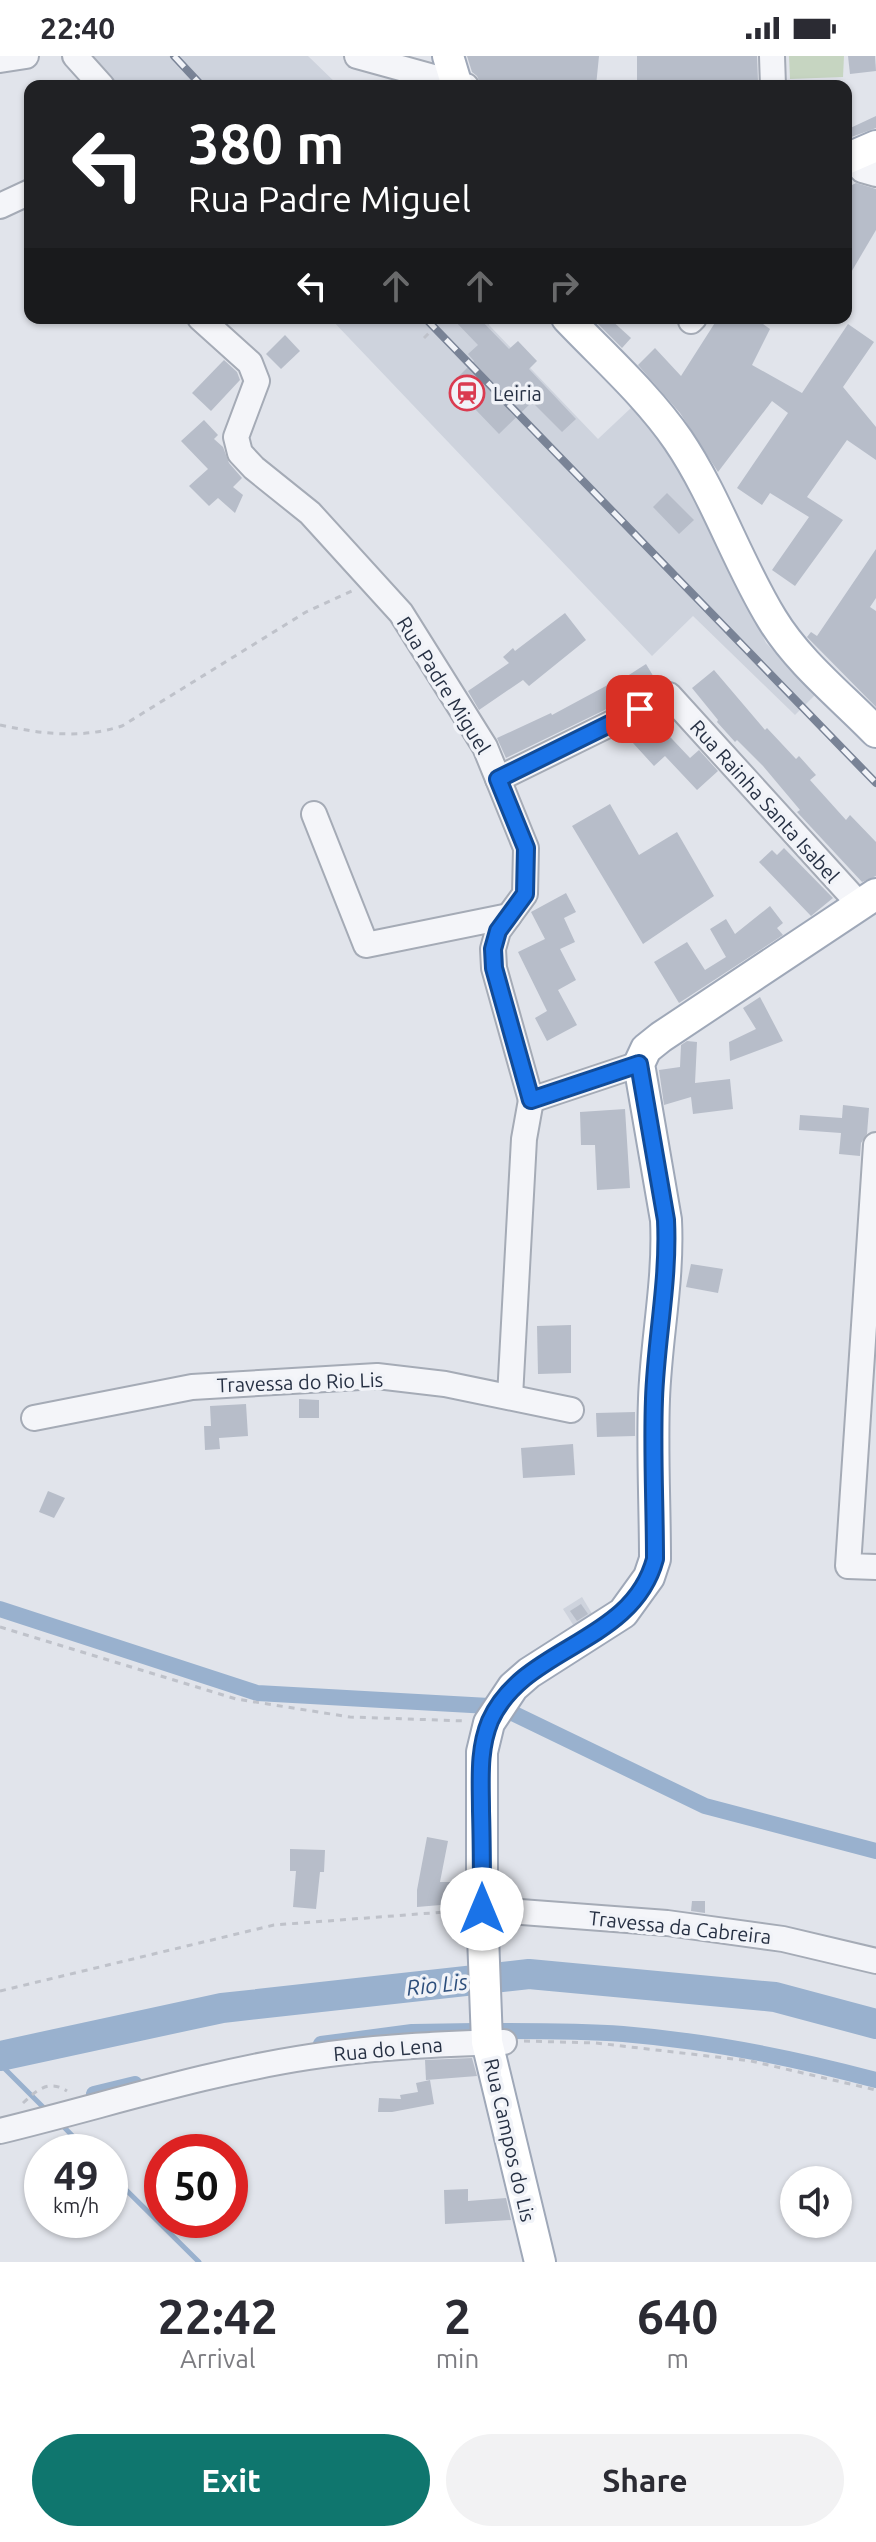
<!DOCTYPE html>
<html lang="en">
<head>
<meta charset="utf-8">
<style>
  body { margin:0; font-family:Ubuntu,sans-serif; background:#f2f2f3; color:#2b2b33; height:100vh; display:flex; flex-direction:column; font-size:30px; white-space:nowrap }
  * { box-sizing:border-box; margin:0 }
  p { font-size:26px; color:#7c7c81 }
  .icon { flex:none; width:44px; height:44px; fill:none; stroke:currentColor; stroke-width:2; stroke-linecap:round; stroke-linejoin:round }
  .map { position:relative; height:2206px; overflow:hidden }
  .sheet { display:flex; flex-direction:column; background:#fff; flex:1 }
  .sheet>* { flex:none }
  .banner { position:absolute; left:24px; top:24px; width:828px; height:244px; border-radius:16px; box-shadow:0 2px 6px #0004; background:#202124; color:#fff; overflow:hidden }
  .controls { position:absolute; left:780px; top:2110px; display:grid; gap:16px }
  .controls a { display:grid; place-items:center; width:72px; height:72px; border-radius:50%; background:#fff; box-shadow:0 2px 6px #0004; font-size:40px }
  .speed { position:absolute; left:24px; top:2078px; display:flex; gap:16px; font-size:40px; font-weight:700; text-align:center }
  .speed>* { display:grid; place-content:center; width:104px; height:104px; border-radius:50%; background:#fff; box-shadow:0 2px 6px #0004; line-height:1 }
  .speed small { font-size:20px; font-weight:400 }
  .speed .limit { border:12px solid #d22; background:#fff; color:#111 }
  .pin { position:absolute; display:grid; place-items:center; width:68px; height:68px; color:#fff; margin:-34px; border-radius:16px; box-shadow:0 4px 12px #0006 }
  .me { position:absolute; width:88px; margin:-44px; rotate:0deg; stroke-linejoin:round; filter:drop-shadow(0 0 6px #0008) }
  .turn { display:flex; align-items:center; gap:28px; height:168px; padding:0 32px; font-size:36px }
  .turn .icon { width:104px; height:104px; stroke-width:2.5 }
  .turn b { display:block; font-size:56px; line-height:68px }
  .lanes { display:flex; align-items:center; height:76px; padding:0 32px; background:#0003; justify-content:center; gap:40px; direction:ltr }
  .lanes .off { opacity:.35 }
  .eta { display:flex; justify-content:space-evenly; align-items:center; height:136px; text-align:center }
  .eta b { font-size:48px; font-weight:700; line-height:56px }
  .primary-button { display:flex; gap:16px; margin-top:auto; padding:16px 32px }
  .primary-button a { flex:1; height:92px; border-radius:48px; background:#0f766e; color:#fff; font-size:32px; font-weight:700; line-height:92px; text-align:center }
  .primary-button a+a { background:#f2f2f3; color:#2b2b33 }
  .status { display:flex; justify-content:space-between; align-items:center; height:56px; padding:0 40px; background:#fff; direction:ltr }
  .status svg { height:22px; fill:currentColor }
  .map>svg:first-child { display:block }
  .built { fill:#ced3dd }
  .green { fill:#c6d5c1 }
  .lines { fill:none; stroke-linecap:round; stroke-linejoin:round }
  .stream { stroke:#99b1ce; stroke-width:5 }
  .canal { stroke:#99b1ce; stroke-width:16 }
  .river { stroke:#99b1ce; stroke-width:30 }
  .building { fill:#b7bdc9 }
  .minor-casing { stroke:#a5abb6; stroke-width:28 }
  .major-casing { stroke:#9fa8b8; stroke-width:34 }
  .path { stroke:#bfc2ca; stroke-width:3; stroke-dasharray:6 6; stroke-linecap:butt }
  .minor { stroke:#f4f5f9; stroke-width:24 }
  .major { stroke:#fff; stroke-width:30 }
  .rail-casing { stroke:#798396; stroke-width:8 }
  .rail { stroke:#f1f3f8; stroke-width:5; stroke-dasharray:15; stroke-linecap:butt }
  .route-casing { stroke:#114b97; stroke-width:20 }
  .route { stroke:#1a73e8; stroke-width:14 }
  .labels { text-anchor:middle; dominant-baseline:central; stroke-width:7; stroke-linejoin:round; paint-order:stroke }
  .poi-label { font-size:20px; fill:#273144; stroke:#f1f3f8; text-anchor:start }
  .street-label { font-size:20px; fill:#273144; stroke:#f1f3f8 }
  .water-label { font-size:22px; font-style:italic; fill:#2e4f7c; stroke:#f1f3f8 }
</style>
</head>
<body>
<div class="status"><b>22:40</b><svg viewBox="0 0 49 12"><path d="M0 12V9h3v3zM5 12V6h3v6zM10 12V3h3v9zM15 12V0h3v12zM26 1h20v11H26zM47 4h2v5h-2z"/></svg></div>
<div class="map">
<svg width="876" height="2206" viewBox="0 0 876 2206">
  <rect width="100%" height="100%" fill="#e1e4eb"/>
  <g class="built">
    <path d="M90 0H308L339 30H115L109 20Z"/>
    <path d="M330 262H492L489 269 598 383 632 351 691 426 766 587 816 638 795 659 693 560 652 600Z"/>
    <path d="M582 1541 597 1566 579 1578 563 1553Z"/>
  </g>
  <path class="green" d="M789 0H844L843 21 790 23Z"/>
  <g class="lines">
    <g class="stream">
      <path d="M0 2008 48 2056"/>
      <path d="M61 2068 88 2096"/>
      <path d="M110 2118 199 2206"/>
    </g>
    <g class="canal">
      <path d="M0 1553 257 1637 489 1650"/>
      <path d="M506 1654 705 1750 876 1795"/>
      <path d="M500 1975C541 1975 582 1975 623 1978 708 1985 794 2002 876 2024"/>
      <path d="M321 1988 412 1976 475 1975"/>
      <path d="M94 2038 135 2028"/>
    </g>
    <path class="river" d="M0 2000 222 1952 529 1918 775 1941 876 1968"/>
  </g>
  <g class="building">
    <path d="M467 0H599L596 30 481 29 477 20 472 16Z"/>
    <path d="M637 0H757L758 25 637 26Z"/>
    <path d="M848 0H875L876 15 850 18Z"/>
    <path d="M876 60V72L846 83V74Z"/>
    <path d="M856 127 876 133V174L846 225V132Z"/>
    <path d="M452 262H479L509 293 518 285 537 305 529 313 576 363 562 376 532 346 499 378 451 328 474 305 468 298 478 289Z"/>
    <path d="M592 262H609L631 282 622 292Z"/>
    <path d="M718 262H755L770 273 752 309 802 337 848 268 874 286 843 331 876 371V404L847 384 807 441 843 464 795 530 772 514 809 461 770 437 762 449 737 432 788 357 772 345 718 416 680 357 638 309 655 292 681 320Z"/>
    <path d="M285 279 300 295 281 313 266 298Z"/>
    <path d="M224 304 237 316 240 324 211 355 192 337Z"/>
    <path d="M204 364 218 379 214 383 223 391 229 407 242 422 233 431 243 439 235 457 218 442 209 450 189 430 208 413 181 385Z"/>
    <path d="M667 437 694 464 679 478 653 451Z"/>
    <path d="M876 493V542L870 551 876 555V651L807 581 811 576 817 580Z"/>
    <path d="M565 557 586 584 529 630 523 624 479 654 468 635 509 607 503 601 513 592 515 595Z"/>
    <path d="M646 608 658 628 506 702 497 682 551 657 552 659 617 624 618 626Z"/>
    <path d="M714 614 765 674 767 672 796 703 799 700 816 719 810 724 846 764 850 759 876 786V820L862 826 797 756 800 754 763 710 737 684 735 686 717 666 718 664 692 632Z"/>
    <path d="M656 666 690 702 699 694 718 715 697 734 665 700 654 710 633 687Z"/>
    <path d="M610 748 639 799 677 776 714 840 643 888 572 770Z"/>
    <path d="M784 792 833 842 811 860 759 806 772 794 777 799Z"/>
    <path d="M566 837 576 856 564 862 575 886 560 893 576 924 558 934 577 969 547 985 535 962 547 955 518 896 545 883 531 856Z"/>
    <path d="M770 850 783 867 777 872 783 879 679 947 654 906 687 886 705 914 726 901 710 873 726 863 735 878Z"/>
    <path d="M760 941 783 985 730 1005 729 986 756 973 743 952Z"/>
    <path d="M687 985 697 986 695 1027 730 1023 733 1053 693 1058 691 1041 664 1049 659 1014 680 1011 681 989Z"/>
    <path d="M843 1049 869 1052 867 1078 861 1087 860 1100 839 1098 841 1077 799 1074 800 1059 842 1062Z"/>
    <path d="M625 1053 630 1132 597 1134 595 1089H581L580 1056Z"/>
    <path d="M691 1208 723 1213 718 1237 686 1231Z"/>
    <path d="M571 1269V1317L538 1318 537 1270Z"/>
    <path d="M299 1343 319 1344V1362H299Z"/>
    <path d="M246 1348 248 1380 219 1382 220 1393 205 1394 204 1370H211L210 1350Z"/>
    <path d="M635 1356V1380L597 1381 596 1357Z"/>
    <path d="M573 1388 575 1419 523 1422 521 1392Z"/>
    <path d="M48 1435 65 1442 54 1462 39 1456Z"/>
    <path d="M581 1548 588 1558 577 1565 570 1555Z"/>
    <path d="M427 1781 448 1785 440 1826H464V1847L417 1851V1834Z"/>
    <path d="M290 1793 325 1794 324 1816H320L316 1853 293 1851 296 1815H290Z"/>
    <path d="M692 1845H705V1857L691 1855Z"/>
    <path d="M472 2002 477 2020 426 2024 425 2004Z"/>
    <path d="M430 2024 434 2048 392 2056H378L379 2042 401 2043 400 2039 418 2036 416 2027Z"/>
    <path d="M468 2133V2145L506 2142 511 2164 445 2168 444 2134Z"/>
  </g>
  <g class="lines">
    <g class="minor-casing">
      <g id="minor">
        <path d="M75 0 102 30"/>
        <path d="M357 0 466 30"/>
        <path d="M772 0 773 30"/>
        <path d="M0 4 26 0"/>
        <path d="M852 101 862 114 876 118"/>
        <path d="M0 150 30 136"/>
        <path d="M200 262 250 307 257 325 236 381 240 397 254 412 310 457 401 557 485 691 526 792 525 838 498 875 493 893 494 912 531 1044 639 1008"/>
        <path d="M691 265 694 262"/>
        <path d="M498 723 669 639 860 849"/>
        <path d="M314 758 366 889 509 860"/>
        <path d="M876 1089 848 1510 876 1511"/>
        <path d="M510 1341 524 1083 531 1044"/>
        <path d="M34 1362 192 1331 377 1320 445 1328 571 1354"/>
        <path d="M482 1853 667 1867 783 1883 876 1905"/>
        <path d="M0 2075C103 2050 204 2017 309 2001 373 1991 439 1988 504 1986"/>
      </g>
    </g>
    <g class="major-casing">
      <g id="major">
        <path d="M448 0 457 30"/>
        <path d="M846 103 876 90"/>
        <path d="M567 262C605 302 647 339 678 384 716 440 737 506 772 563 798 606 841 640 876 676"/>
        <path d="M540 2206 487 1986 482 1853V1696L489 1667 513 1631 529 1617 623 1557 649 1521 655 1503C655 1450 652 1396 654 1343 656 1283 669 1225 666 1164L639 1008 646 993 661 981 876 838"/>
      </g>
    </g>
    <g class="path">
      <path d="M424 282 439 267"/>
      <path d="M0 669C42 678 81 683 122 670L306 556 354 534"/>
      <path d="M0 1571 236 1643 350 1661 466 1665"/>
      <path d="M0 1935 274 1869 458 1855"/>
      <path d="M524 1985 596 1987 751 2005 876 2034"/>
      <path d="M23 2047C37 2034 49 2023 67 2035"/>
    </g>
    <use href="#minor" class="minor"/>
    <use href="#major" class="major"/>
    <g class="rail-casing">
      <g id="rail">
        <path d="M174 0 202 30"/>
        <path d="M425 262 876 727"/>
      </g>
    </g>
    <use href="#rail" class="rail"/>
  </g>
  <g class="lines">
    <g class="route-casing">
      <path id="route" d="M482 1853C482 1820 482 1788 481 1755 481 1725 478 1694 490 1665 524 1589 632 1589 655 1503 655 1450 652 1396 654 1343 656 1283 669 1225 666 1164L639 1008 531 1044 494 912 493 893 498 875 525 838 526 792 498 723 640 653"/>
    </g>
    <use href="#route" class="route"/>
  </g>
  <defs>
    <g id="station-ring" transform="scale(1.8)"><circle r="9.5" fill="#f1f3f8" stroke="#da3b50" stroke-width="1.5"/><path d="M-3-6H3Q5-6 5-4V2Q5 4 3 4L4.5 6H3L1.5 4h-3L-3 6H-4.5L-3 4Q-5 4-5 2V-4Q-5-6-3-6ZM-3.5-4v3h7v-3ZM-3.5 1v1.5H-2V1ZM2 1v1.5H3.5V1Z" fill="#da3b50"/></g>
  </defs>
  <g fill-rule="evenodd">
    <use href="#station-ring" x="467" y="337"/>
  </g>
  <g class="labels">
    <g class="poi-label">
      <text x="493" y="337">Leiria</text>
    </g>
    <g class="street-label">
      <text transform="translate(444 629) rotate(58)">Rua Padre Miguel</text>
      <text transform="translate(765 745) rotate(48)">Rua Rainha Santa Isabel</text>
      <text transform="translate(300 1326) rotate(-2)">Travessa do Rio Lis</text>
      <text transform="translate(680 1871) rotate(6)">Travessa da Cabreira</text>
      <text transform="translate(388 1993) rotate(-5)">Rua do Lena</text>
      <text transform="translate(510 2084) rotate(77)">Rua Campos do Lis</text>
    </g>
    <g class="water-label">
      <text transform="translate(437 1928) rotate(-6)">Rio Lis</text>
    </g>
  </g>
</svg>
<div class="controls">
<a><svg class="icon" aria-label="sound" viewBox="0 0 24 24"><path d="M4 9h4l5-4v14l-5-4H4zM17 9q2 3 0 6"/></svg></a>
</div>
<div class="speed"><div>49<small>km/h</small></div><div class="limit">50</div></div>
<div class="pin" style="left:640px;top:653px;background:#d93025"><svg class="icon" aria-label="arrive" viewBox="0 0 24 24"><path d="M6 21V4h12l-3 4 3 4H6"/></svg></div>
<svg class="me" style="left:482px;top:1853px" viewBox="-20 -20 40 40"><circle r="19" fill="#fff"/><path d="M0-13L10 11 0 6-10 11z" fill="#1a73e8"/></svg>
<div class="banner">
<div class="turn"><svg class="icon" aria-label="left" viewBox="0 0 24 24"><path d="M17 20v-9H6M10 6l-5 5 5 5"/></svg><div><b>380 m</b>Rua Padre Miguel</div></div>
<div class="lanes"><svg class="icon" aria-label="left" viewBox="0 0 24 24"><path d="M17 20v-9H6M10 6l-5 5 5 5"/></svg><svg class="icon off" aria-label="ahead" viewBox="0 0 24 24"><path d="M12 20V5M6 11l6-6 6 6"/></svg><svg class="icon off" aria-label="ahead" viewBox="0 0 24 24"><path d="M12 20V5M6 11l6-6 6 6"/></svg><svg class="icon off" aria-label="right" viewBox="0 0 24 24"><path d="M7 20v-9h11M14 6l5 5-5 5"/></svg></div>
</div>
</div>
<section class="sheet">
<div class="eta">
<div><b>22:42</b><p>Arrival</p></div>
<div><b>2</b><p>min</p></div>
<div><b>640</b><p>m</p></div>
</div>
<div class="primary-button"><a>Exit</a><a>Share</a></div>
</section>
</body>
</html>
